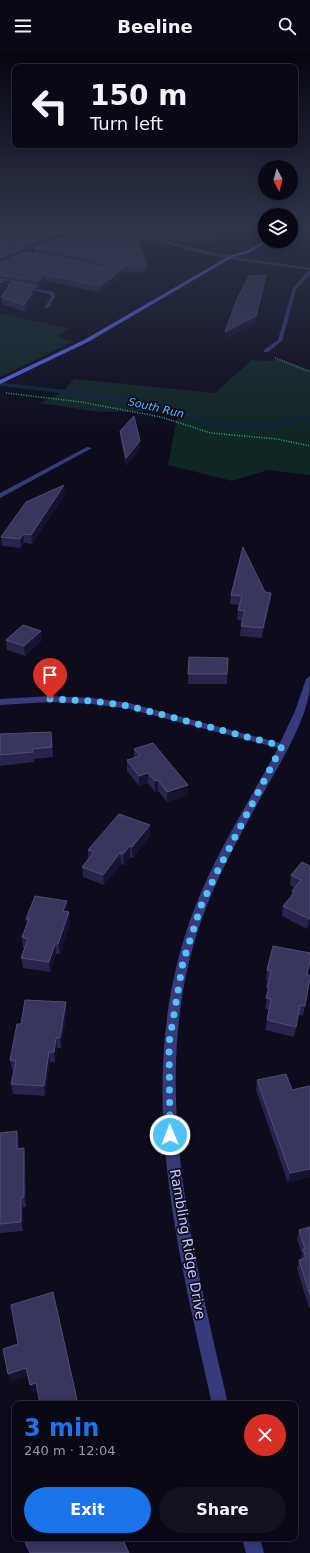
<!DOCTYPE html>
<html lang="en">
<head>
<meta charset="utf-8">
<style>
  body { margin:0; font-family:"DejaVu Sans",sans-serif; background:#13111e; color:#f1f3f6; height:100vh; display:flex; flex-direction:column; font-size:15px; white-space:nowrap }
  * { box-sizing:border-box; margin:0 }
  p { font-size:13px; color:#999aa0 }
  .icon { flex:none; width:22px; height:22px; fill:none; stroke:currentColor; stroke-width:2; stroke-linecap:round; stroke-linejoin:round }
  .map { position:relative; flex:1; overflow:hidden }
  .side { position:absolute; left:12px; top:1349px; width:286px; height:140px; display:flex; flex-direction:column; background:#0a0815; border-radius:8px; box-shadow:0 2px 10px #0003,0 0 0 1px #2a2934 }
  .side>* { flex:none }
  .guide { position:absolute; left:12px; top:12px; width:286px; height:84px; border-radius:8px; box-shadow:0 2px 10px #0003,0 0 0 1px #2a2934; background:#0a0815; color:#f1f3f6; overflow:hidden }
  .needle { width:26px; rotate:174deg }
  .tools { position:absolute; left:258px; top:108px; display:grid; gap:8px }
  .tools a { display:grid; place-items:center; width:40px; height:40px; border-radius:50%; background:#0a0815; box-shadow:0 2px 10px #0003,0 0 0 1px #2a2934; font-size:20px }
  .pin { position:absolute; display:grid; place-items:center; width:34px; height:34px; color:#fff; margin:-41px -17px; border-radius:50% 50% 50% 0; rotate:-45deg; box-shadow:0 0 4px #0007 }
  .pin .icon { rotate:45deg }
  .me { position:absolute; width:44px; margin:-22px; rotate:359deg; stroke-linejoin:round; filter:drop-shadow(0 0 3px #0008) }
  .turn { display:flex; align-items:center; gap:14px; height:84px; padding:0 12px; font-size:18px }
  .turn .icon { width:52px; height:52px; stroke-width:2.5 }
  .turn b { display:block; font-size:28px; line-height:34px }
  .round { display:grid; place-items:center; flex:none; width:42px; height:42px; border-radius:21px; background:#13111e }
  .overview { display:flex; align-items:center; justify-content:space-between; height:68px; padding:0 12px }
  h1 { font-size:24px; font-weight:700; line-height:30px; color:#1a73e8 }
  .primary-button { display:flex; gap:8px; margin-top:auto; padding:8px 12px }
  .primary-button a { flex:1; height:46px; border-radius:24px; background:#1a73e8; color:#fff; font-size:16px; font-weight:700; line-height:46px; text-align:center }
  .primary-button a+a { background:#13111e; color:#f1f3f6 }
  header { display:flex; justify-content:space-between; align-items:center; height:52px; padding:0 12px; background:#0a0815; font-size:18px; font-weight:700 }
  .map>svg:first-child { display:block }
  .green { fill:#0f2623 }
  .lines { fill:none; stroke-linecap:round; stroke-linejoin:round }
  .stream { stroke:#0c2440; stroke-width:3.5 }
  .path { stroke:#2eac9a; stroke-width:1.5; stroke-dasharray:1 1.5; stroke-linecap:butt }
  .minor { fill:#373a7b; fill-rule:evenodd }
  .secondary { fill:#6069fd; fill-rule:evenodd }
  .wall { fill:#28244b; fill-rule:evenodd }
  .shaded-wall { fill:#161330 }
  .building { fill:#39365e; stroke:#504c77 }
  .route { stroke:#4fc3f7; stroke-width:7; stroke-dasharray:0 12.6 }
  .labels { text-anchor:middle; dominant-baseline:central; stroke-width:3.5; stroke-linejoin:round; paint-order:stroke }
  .far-water-label { font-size:11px; font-style:italic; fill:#57befd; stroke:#0d0b1c }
  .near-street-label { font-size:14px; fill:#c9c7fe; stroke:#0d0b1c }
</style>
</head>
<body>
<header><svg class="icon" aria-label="menu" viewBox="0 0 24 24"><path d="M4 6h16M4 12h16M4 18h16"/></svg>Beeline<svg class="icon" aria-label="search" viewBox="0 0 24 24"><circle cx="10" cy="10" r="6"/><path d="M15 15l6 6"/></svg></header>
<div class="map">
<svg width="310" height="1501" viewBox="0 0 310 1501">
  <rect width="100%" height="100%" fill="#0d0b1c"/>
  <g class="green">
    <path d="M0 262 69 276 57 284 72 290 0 325Z"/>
    <path d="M281 307 310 318V423L268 418 232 429 168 413 177 365 154 359 100 360 40 351 63 340 74 327 215 341 252 308 268 309Z"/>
  </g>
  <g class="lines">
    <path class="stream" d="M0 332 84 342 158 354 210 370 240 374 260 375 277 373 298 366 310 367"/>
    <g class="path">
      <path d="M275 306 310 320"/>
      <path d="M6 341 81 350 161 365 211 381 277 387 310 394"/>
    </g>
    <g class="minor">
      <path d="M133 174C141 174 146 179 152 183 165 189 179 192 193 196 231 206 271 210 310 216V218C261 211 173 204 133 174Z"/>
      <path d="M308 219H310V223L297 236 295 241 282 289 268 300H264V298L278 288 293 236Z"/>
      <path d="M0 230 54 240 55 245 48 256H44L51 245 50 242 0 232Z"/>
      <path d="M87 395 92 396 0 446V441Z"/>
      <path d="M310 624C310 631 310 637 309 643 302 677 277 716 260 747 241 781 222 816 207 853 143 1015 191 1190 228 1352H212C175 1186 131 1020 195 855 217 799 250 748 278 696L129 657 92 652 50 650 0 653V647L50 644 92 646 129 651 280 691 295 659 306 627Z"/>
      <path d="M242 1486H260L264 1501H246Z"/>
    </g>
    <g class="secondary">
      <path d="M295 174H300L291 179V176Z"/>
      <path d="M265 189H270L248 201 233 205 88 290 0 332V328L84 288 231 203 246 199Z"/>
    </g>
  </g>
  <g class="wall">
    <path d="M140 174 148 179 161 184V190H145L135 183 147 214V220L124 221V222L100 241 44 228 39 236 36 235V241L25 260 2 252 1 245 11 231 7 230 8 235 0 238V180L12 181ZM33 197H34V202L26 200Z"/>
    <path d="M148 174H216V190H177L148 178Z"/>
    <path d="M120 379 140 389V397L126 414 121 388Z"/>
    <path d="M65 442 32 492 24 491 21 496 2 494 1 485Z"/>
    <path d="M265 540 271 541 270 550 262 586 240 584 241 574 242 569 237 568 238 558 239 553 230 552 231 543Z"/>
    <path d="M41 579 42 588 25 604 7 598 6 588Z"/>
    <path d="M189 605 228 606 227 632H188Z"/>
    <path d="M51 680 53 705 34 707V710L0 714V682Z"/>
    <path d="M134 697 188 743 167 750 158 739 155 740 148 731 139 734 127 719V708L134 706Z"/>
    <path d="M150 784 133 806 130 805 124 813 121 812 104 833 83 825 82 815 88 807V798Z"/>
    <path d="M302 810 310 873 307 877 282 864 283 854 291 844 292 839 294 836 290 833 291 823Z"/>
    <path d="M68 859 67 860 70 871 60 902H56L50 920 23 916 21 906 25 896H23L22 885 27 873 26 867Z"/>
    <path d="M267 918 308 923 310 926 303 964 299 963 294 985 265 978 269 957H265L267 946 266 945 268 929 266 928Z"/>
    <path d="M67 960 61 996H57L55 1010H50L45 1044 13 1042 11 1032 14 1018H12L10 1008 21 972Z"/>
    <path d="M257 1028 292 1038 310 1036 288 1131 256 1038Z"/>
    <path d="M17 1079 19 1089V1097L25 1106 26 1155H23V1179L0 1181V1081Z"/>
    <path d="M310 1175V1255L309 1256 297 1217 299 1208 302 1207 301 1206 302 1202 297 1187 299 1178Z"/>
  </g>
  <g class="shaded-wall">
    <path d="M88 174H122L65 186 33 197 0 212V206L33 191 64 180Z"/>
    <path d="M124 216V222L100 241V234Z"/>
    <path d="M44 222V228L39 236V229Z"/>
    <path d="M266 223V230L255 271 225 287V280Z"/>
    <path d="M7 228 8 235 0 238V231Z"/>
    <path d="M36 234V241L25 260 24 253Z"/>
    <path d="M140 389V397L126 414V406Z"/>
    <path d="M64 433 65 442 32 492 31 483Z"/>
    <path d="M23 482 24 491 21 496 20 487Z"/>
    <path d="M271 541 270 550 262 586 263 576Z"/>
    <path d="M41 579 42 588 25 604 24 594Z"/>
    <path d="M148 721V731L139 734V724Z"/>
    <path d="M158 728V739L155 740V729Z"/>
    <path d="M188 733V743L167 750V740Z"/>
    <path d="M150 773V784L133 806 132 795Z"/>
    <path d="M130 794V805L124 813 123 802Z"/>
    <path d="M120 801 121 812 104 833 103 823Z"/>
    <path d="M67 849 68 859 64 870 63 859Z"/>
    <path d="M69 860 70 871 60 902 58 892Z"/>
    <path d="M310 865V873L307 877 309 867Z"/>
    <path d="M55 892 56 902 50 920 49 910Z"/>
    <path d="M66 950 67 960 61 996 60 986Z"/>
    <path d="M56 986 57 996 55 1010 54 1000Z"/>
    <path d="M49 1000 50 1010 45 1044 44 1034Z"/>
    <path d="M17 1079 19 1089V1106L17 1097Z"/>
    <path d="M24 1096 25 1106 26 1155 24 1145Z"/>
    <path d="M310 1117V1125L288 1131 290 1121Z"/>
    <path d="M21 1146 23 1155V1179L21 1170Z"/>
    <path d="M26 1316 28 1324 10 1330 8 1322Z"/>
    <path d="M36 1331 38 1339 32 1341 30 1333Z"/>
  </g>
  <g class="building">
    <path d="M39 174H88L64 180 33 191 0 206V180L12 181Z"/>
    <path d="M120 174H140L148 179 161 184H145L132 175 147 214H121L124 216 100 234 44 222 39 229 0 223V211L25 200 78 209 102 216 104 215 103 211 80 204 34 196 80 179 102 176Z"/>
    <path d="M153 174H216L217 184H177Z"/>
    <path d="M266 223 256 264 225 280 237 247 249 224Z"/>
    <path d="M0 227 7 228 0 231Z"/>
    <path d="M12 229 36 234 24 253 1 245Z"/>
    <path d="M134 364 140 389 126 406 120 379Z"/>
    <path d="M64 433 31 483 23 482 20 487 1 485 26 450Z"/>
    <path d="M243 495 265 540 271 541 263 576 241 574 245 559 238 558 242 544 231 543Z"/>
    <path d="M23 573 41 579 24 594 6 588Z"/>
    <path d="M189 605 228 606 227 622H188Z"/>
    <path d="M51 680 52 695 32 697 33 700 0 703V682Z"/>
    <path d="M153 691 188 733 167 740 158 728 155 729 148 721 139 724 127 708 140 704 134 697Z"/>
    <path d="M119 762 150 773 132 795 130 794 123 802 120 801 103 823 82 815 94 800 88 798Z"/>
    <path d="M302 810 310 814V865L309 867 283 854 295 840 292 839 301 828 291 823Z"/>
    <path d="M35 844 67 849 63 859 69 860 58 892H55L49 910 21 906 28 887 22 885 29 867H26Z"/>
    <path d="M273 894 310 901V909L307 923H310V926L305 954 300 953 296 975 267 968 271 947 266 946 269 936 267 935 271 919 267 918Z"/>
    <path d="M25 948 66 950 60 986H56L54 1000H49L44 1034 11 1032 16 1009 10 1008 17 972H21Z"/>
    <path d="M286 1022 292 1038 309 1034 310 1036V1068H309L310 1072V1117L290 1121 257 1028Z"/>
    <path d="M17 1079V1097L24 1096V1145L21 1146V1170L0 1172V1081Z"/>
    <path d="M310 1175V1243L299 1208 306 1206 303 1197H305L299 1178Z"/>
    <path d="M53 1240 78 1352H40L36 1331 30 1333 26 1316 8 1322 3 1297 18 1292 11 1253Z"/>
    <path d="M23 1486H55L56 1488 59 1486H122L129 1501H30Z"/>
  </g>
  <linearGradient id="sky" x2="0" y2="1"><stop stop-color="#07060f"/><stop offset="0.45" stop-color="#2f344b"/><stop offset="1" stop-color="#2f344b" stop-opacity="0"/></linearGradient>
  <rect width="310" height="384" fill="url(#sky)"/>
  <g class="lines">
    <path class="route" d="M50 647 92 649 129 654 282 694 217 820 201 854 183 910 169 991 170 1083"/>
  </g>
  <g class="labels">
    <g class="far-water-label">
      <text transform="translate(156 356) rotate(13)">South Run</text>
    </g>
    <g class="near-street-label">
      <text transform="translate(188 1192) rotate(80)">Rambling Ridge Drive</text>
    </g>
  </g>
</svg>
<div class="tools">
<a><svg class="needle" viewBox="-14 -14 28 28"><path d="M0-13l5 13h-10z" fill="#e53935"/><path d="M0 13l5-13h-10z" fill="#999aa0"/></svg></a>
<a><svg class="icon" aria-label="layers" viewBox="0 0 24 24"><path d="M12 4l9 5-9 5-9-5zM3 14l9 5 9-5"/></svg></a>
</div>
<div class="pin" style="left:50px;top:647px;background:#d93025"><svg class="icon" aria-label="arrive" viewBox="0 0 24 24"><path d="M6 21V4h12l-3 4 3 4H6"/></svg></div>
<svg class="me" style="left:170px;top:1083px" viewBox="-20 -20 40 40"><circle r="17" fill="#4fc3f7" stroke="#fff" stroke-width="3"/><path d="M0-11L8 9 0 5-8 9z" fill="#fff"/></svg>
<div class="guide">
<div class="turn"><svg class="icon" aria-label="left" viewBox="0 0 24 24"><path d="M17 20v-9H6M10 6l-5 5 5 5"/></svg><div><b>150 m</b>Turn left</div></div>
</div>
<section class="side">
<div class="overview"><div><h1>3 min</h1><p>240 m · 12:04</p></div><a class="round" style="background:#d93025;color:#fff"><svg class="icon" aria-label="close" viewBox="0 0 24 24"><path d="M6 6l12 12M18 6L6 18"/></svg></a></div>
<div class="primary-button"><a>Exit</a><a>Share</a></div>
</section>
</div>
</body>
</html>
